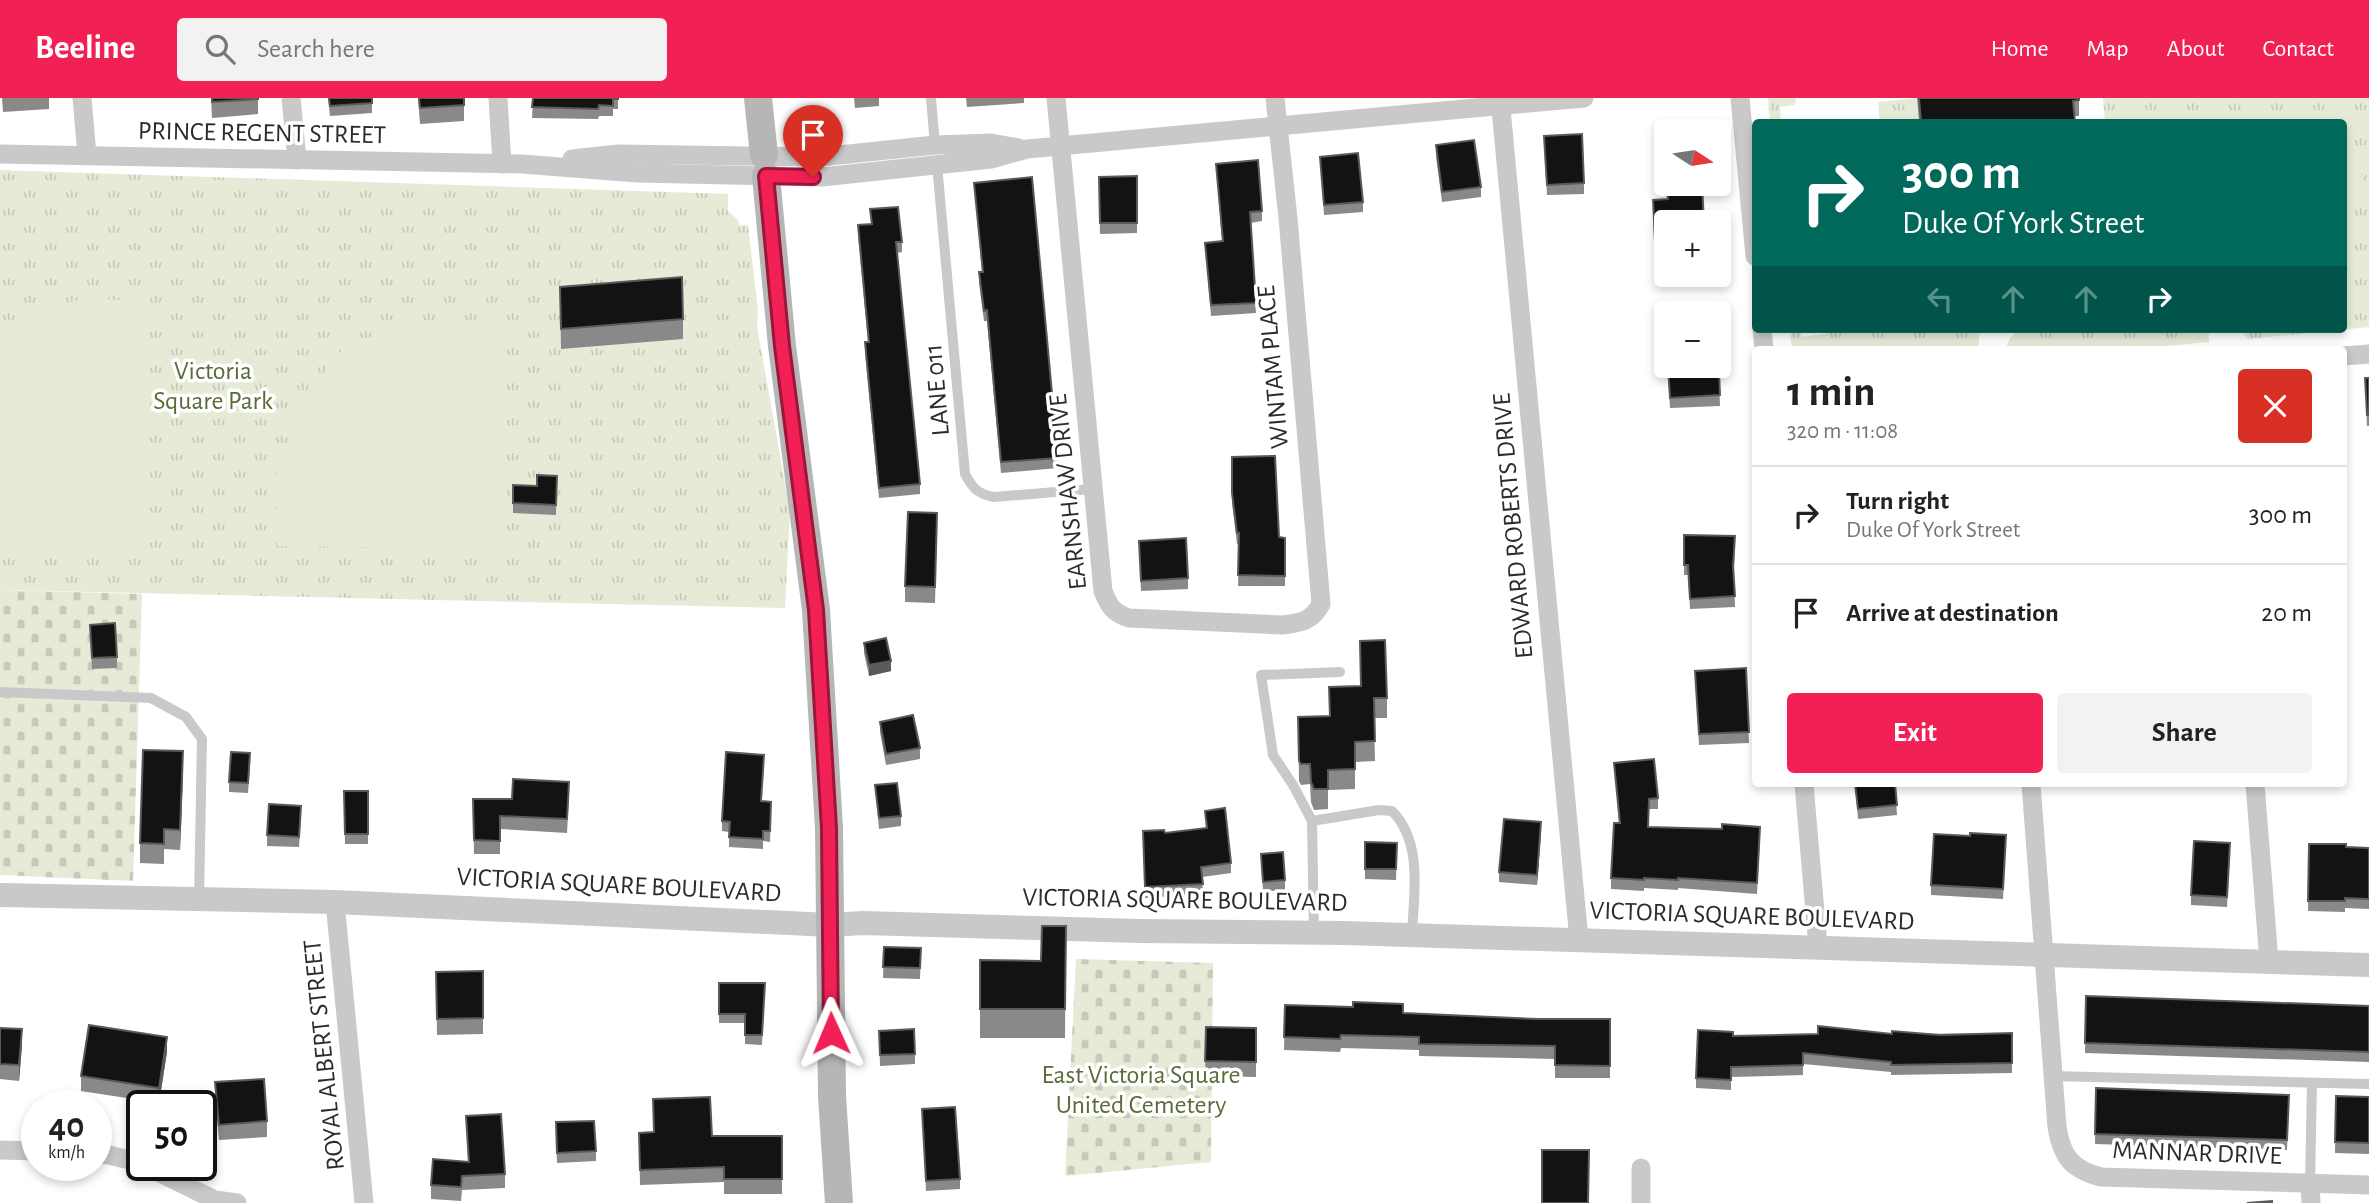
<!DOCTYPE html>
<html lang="en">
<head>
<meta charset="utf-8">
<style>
  body { margin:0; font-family:"Alegreya Sans",sans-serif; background:#f2f2f2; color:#222; height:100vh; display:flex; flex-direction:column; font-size:26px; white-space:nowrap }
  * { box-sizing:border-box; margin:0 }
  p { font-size:23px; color:#767676 }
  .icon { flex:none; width:38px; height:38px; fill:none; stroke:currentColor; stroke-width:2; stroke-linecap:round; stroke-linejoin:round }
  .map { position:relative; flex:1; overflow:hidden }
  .drawer { position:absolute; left:1752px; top:248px; width:595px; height:441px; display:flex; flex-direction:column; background:#fff; border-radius:7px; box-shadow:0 4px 10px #0003 }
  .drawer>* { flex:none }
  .guide { position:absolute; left:1752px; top:21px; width:595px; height:214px; border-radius:7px; box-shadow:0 4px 10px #0003; background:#00695c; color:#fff; overflow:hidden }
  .needle { width:46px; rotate:102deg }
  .fabs { position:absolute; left:1654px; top:21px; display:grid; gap:14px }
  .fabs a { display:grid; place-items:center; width:77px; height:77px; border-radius:7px; background:#fff; box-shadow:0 4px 10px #0003; font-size:35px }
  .speed { position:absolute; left:21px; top:992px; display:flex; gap:14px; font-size:35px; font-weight:700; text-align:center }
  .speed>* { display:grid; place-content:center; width:91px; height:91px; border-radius:50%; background:#fff; box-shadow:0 4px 10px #0003; line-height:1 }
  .speed small { font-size:18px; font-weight:400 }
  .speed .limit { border:4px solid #111; border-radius:10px; background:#fff; color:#111 }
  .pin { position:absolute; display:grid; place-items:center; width:60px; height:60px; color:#fff; margin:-72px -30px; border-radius:50% 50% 50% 0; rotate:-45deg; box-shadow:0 0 7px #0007 }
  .pin .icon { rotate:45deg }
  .me { position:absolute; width:77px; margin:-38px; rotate:359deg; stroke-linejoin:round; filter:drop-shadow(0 0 5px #0008) }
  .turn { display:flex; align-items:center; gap:24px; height:147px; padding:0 35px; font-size:32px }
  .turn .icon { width:91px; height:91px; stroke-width:2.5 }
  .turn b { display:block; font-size:49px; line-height:60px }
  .lanes { display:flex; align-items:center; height:66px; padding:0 35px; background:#0003; justify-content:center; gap:35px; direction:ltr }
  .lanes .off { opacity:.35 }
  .round { display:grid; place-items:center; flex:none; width:74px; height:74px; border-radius:7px; background:#f2f2f2 }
  .head { display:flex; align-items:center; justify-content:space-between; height:119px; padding:0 35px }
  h1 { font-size:42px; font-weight:700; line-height:52px }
  .action { display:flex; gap:14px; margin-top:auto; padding:14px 35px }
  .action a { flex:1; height:80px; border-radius:7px; background:#f12156; color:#fff; font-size:28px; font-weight:700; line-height:80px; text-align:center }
  .action a+a { background:#f2f2f2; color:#222 }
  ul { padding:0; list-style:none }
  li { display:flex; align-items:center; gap:21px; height:98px; padding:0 35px; border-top:2px solid #e0e0e0 }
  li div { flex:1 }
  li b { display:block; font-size:26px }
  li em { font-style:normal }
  header { display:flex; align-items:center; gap:42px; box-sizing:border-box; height:98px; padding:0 35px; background:#f12156; color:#fff }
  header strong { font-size:33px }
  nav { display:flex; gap:38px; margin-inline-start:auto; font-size:24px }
  .search { width:490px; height:63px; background:#f2f2f2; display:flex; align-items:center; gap:18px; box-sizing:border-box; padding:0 24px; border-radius:7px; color:#767676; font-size:26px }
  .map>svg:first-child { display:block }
  .grass { fill:url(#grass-tufts) }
  .cemetery { fill:url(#cemetery-stones) }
  .pitch { fill:#e6ebd8 }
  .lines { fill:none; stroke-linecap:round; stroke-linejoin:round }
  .service { stroke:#c9c9c9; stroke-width:10 }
  .minor { stroke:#c9c9c9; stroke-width:19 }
  .tertiary { stroke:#c9c9c9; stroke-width:24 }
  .secondary { stroke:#b6b6b6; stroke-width:28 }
  .wall { fill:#898989 }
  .shaded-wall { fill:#5a5a5a }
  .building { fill:#131313; stroke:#5a5a5a; stroke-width:2 }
  .route-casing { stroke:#9d1538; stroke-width:18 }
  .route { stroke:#f12156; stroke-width:12 }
  .labels { text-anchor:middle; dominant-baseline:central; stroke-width:7; stroke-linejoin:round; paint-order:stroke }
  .street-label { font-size:26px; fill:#2c2c2c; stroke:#fff }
  .park-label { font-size:26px; fill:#596b37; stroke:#fff }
</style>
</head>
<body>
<header>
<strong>Beeline</strong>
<div class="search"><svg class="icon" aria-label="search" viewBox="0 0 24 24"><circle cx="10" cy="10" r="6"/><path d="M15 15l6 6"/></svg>Search here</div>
<nav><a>Home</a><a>Map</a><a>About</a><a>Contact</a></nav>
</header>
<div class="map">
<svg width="2369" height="1105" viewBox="0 0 2369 1105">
  <defs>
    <pattern id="grass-tufts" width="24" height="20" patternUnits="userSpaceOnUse" patternTransform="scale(1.75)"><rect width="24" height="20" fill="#e6ebd8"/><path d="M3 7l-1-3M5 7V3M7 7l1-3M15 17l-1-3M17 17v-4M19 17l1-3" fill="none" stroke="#c5caba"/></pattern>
    <pattern id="cemetery-stones" width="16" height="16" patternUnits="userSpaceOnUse" patternTransform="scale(1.75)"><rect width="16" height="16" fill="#e6ebd8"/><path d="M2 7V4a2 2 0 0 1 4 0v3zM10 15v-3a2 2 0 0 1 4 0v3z" fill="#c5caba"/></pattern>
  </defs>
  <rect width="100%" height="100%" fill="#fff"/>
  <g class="grass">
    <path d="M1768 0H1795L1796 3 1794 7 1780 9 1781 24H1770Z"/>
    <path d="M1917 0 1919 24H1880L1878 4Z"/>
    <path d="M2103 0H2369V229L2248 241 2241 233 2343 231V24H2105Z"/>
    <path d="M0 72 728 96V113L738 122 740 128 748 127 758 212 757 229 790 412 785 510 0 492Z"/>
    <path d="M1790 231H1800L1801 239 1863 231 1980 232 1978 252H1792Z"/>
    <path d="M2020 231H2208L2209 244 2125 252H2005L2010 240Z"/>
  </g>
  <g class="cemetery">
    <path d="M0 492 142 496 133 783 0 777Z"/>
    <path d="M1076 861 1213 865 1211 1064 1065 1078Z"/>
  </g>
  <g class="pitch">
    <path d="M2343 54C2368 68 2369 100 2343 111Z"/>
    <path d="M83 200 150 204 148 451 139 461 0 456V230Z"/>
    <path d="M403 229 502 232 506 443 501 451 277 448V373L304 302 346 247Z"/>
  </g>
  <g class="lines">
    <g class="service">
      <path d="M931 0 935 47"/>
      <path d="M937 67 965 376C973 391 978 396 994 399L1093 391"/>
      <path d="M0 594 151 600 186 619 202 641 199 801"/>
      <path d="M1312 723 1379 712 1392 713C1423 744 1414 796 1412 835"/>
      <path d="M1314 834 1312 723 1293 687 1273 657 1261 577 1340 574"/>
      <path d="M2052 978 2369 986"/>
      <path d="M2310 1086 2312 985"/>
    </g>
    <g class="minor">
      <path d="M82 0 87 57"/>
      <path d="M291 0 297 62"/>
      <path d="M498 0 502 66"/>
      <path d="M1056 0 1103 493C1109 508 1113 515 1129 520L1282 527C1301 525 1312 523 1321 506L1288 120 1275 0"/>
      <path d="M1500 0 1579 842"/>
      <path d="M1740 0 1755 158"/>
      <path d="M0 56 522 66 638 75 822 79 991 61 1027 51 1584 0"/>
      <path d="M572 61 618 56 820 59 935 47 991 45 1019 50"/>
      <path d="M1762 231 1764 252"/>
      <path d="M2343 258 2369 256"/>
      <path d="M1804 686 1818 849"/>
      <path d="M2031 686 2057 1029C2062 1059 2071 1071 2101 1079L2369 1087"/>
      <path d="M2255 686 2269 863"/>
      <path d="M335 804 364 1105"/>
      <path d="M0 1052 37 1053"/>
      <path d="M96 1056 109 1057 142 1065"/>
      <path d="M146 1068 215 1102 237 1105"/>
      <path d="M2310 1086 2311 1105"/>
      <path d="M1641 1105V1070"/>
    </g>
    <path class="tertiary" d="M0 797 335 804 830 827 863 825 1140 833 1344 835 2369 867"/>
    <g class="secondary">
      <path d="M758 0 764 57"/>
      <path d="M766 78 782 248 816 512 829 730 832 998 839 1105"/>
    </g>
  </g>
  <g class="wall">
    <path d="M2 0H49V11L3 14Z"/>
    <path d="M211 0H258V16L212 20Z"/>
    <path d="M328 0H372V15L330 18Z"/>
    <path d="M418 0H464V23L420 26Z"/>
    <path d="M533 0H618V11H613V18H599L598 21 532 20Z"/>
    <path d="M854 0H879V8L855 10Z"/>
    <path d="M966 0H1024V5L967 9Z"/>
    <path d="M1917 0H2079V18H2074L2075 24H1919Z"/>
    <path d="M1661 27 1666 33V86H1702L1666 124V174L1656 175 1653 112 1667 101Z"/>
    <path d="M1436 47 1481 89V99L1442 104 1436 58Z"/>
    <path d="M1544 48 1584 85V96L1547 97Z"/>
    <path d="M1320 59 1363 104V114L1324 117Z"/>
    <path d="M1216 66 1262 113V123L1250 125 1256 215 1211 218 1205 145 1222 143Z"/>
    <path d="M1137 78V135L1100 136 1099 79Z"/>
    <path d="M974 85 1058 360V370L1001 375 987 223H984L979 185V174H982Z"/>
    <path d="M870 111 902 144V154L897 155 920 386V396L879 400 865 255V244H868L858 137V127L871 126Z"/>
    <path d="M560 189 683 221V241L561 251Z"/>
    <path d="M1665 235H1666V268H1718V250L1720 308 1670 310 1668 276H1665Z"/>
    <path d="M2365 280H2369V328H2367Z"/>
    <path d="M1232 359 1279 439 1285 440V488H1238L1239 446H1237L1232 405Z"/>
    <path d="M557 378 556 417 513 415V387L537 388Z"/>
    <path d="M937 430 935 505 905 504V488Z"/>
    <path d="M1684 437 1735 448 1734 473 1735 509 1690 511 1688 477H1684Z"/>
    <path d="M1139 443 1188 480V491L1141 493Z"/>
    <path d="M90 527 117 559V570L92 571Z"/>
    <path d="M1360 543 1387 600V620H1374L1375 663 1355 664V691L1328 692V711L1314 712 1311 704 1310 686 1301 687 1299 683 1298 619 1329 618V589L1360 588Z"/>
    <path d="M864 545 891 573 869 578 864 555Z"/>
    <path d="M1746 570 1749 645 1699 647 1695 573Z"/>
    <path d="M880 624 920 650V661L886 667 880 634Z"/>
    <path d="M1614 665 1658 700V711H1649L1648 729 1760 739 1757 796 1678 790V792L1644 790V793L1611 791V780L1619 725Z"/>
    <path d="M250 666 248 695 229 694V684Z"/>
    <path d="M764 667 761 703 771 714 770 744 763 743V751L729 749V734L722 733V723Z"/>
    <path d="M183 674 180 752 164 751V766L140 765V745Z"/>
    <path d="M1855 686H1895L1897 717 1858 721Z"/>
    <path d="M875 687 901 718V728L879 731Z"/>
    <path d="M344 693H368V746H345Z"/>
    <path d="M569 698 567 735 500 731V756H474L473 701H512Z"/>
    <path d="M1205 713 1231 765V775L1202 779 1203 796 1145 800 1143 733 1165 735 1206 730Z"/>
    <path d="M301 719 299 749 267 748V737Z"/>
    <path d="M1541 734 1537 787 1499 784V774Z"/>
    <path d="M2006 737 2003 801 1931 797V787L1970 738Z"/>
    <path d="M1365 744 1397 745 1396 782 1365 781Z"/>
    <path d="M2309 746 2369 750V811L2345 810V814L2308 813Z"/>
    <path d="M2230 755 2227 809 2191 807V797Z"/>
    <path d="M1261 756 1285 782V792L1263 794Z"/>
    <path d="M1066 828 1065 940H980V862L1041 863Z"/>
    <path d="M884 849 921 850 920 881 883 880Z"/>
    <path d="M483 873V936L437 937 436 874Z"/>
    <path d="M719 885H765L762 947 745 946V925H719Z"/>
    <path d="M2086 898 2369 908V964L2085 955Z"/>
    <path d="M1285 907 1403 915 1537 921H1610V980H1555V961L1419 958V952L1341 950 1340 954 1284 952Z"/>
    <path d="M1206 929 1256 930V979L1205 978Z"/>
    <path d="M0 930 22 947 19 983 0 981Z"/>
    <path d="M879 933 915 956V966L880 968Z"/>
    <path d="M2012 935V975L1891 977V974L1803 966V977L1731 979V992L1696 990V980L1733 938Z"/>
    <path d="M167 954 159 1005 81 993V978Z"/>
    <path d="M215 984 267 1023V1039L219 1042 215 1000Z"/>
    <path d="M2096 990 2289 997 2287 1052 2095 1046Z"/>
    <path d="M2336 998 2369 999V1056L2335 1055Z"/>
    <path d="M922 1011 960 1081V1091L926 1093Z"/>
    <path d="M466 1018 505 1076V1090L462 1092 461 1103 431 1101V1087L468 1064Z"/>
    <path d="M556 1034 596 1053V1063L557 1065Z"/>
    <path d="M639 1035 712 1038H782V1096H724V1084L640 1087Z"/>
  </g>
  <g class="shaded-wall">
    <path d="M891 563V573L869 578V567Z"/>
    <path d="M183 653V674L180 752V732Z"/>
    <path d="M1541 724V734L1537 787V777Z"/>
    <path d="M22 931V947L19 983V967Z"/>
    <path d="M167 939V954L159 1005V990Z"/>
  </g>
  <g class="building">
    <path d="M212 0H258V1L212 4Z"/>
    <path d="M329 0H372V5L330 8Z"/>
    <path d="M419 0H464V7L420 10Z"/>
    <path d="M533 0H618V1H613V8L599 7 598 11 532 9Z"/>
    <path d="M1919 0H2079V2L2073 3 2075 24H1921Z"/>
    <path d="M1702 23 1703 33H1666V79L1661 27Z"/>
    <path d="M1582 36 1584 85 1547 87 1544 38Z"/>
    <path d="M1474 42 1481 89 1442 94 1436 47Z"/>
    <path d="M1358 55 1363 104 1324 107 1320 59Z"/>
    <path d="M1258 62 1262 113 1250 114 1256 205 1211 207 1205 145 1223 143 1216 66Z"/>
    <path d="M1137 78V125H1100L1099 79Z"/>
    <path d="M1032 79 1058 360 1001 364 987 212 984 213 979 174H983L974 85Z"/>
    <path d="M1667 86H1702L1704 124H1666V164H1656L1653 102 1668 101Z"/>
    <path d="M898 109 902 144H896L920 386 879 390 865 244H869L858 127 872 126 870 111Z"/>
    <path d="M682 179 683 221 561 231 560 189Z"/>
    <rect x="1665" y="235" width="1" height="30"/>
    <path d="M1718 250 1720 297 1670 300 1668 268H1718Z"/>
    <path d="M2365 280H2369V317H2367Z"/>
    <path d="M1275 358 1279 439 1285 440V478L1238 477 1239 435H1237L1232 395V359Z"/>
    <path d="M537 377 557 378 556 407 513 405V387L537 388Z"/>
    <path d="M908 414 937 415 935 489 905 488Z"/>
    <path d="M1684 437 1735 438 1733 468 1735 498 1690 501 1688 467H1684Z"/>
    <path d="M1186 440 1188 480 1141 483 1139 443Z"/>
    <path d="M115 525 117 559 92 560 90 527Z"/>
    <path d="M886 540 891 563 869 567 864 545Z"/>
    <path d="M1385 542 1387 600H1374L1375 643 1355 644V671L1328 672V691H1314L1311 684 1310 666H1301L1299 663 1298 619 1330 618 1329 589 1361 588 1360 543Z"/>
    <path d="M1746 570 1749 634 1699 636 1695 573Z"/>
    <path d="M913 617 920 650 886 656 880 624Z"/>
    <path d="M143 652 183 653 180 732 164 731V746L140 745Z"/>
    <path d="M231 654 250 655 248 685 229 684Z"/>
    <path d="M726 654 764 657 761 703 771 704 770 733H763V741L729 739 730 724 722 723Z"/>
    <path d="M1654 661 1658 700 1649 701 1648 729 1722 731V726L1760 729 1757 785 1678 780V782L1644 780V782L1611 780 1614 725H1620L1614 665Z"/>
    <path d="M513 681 569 684 567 721 500 718V743L474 742 473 701H512Z"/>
    <path d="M897 685 901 718 879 720 875 687Z"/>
    <path d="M1855 686H1895L1897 707 1858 711Z"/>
    <path d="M344 693H368V736H345Z"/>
    <path d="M269 706 301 708 299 739 267 737Z"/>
    <path d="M1225 710 1231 765 1201 769 1203 786 1145 789 1143 733 1164 732 1165 735 1207 730 1205 713Z"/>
    <path d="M1504 721 1541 724 1537 777 1499 774Z"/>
    <path d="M1970 735 2006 737 2003 791 1931 787 1934 736 1970 738Z"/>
    <path d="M2194 743 2230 745 2227 799 2191 797Z"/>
    <path d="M1365 744 1397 745 1396 771H1365Z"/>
    <path d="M2309 746H2346V749L2369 750V801L2345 800V803H2308Z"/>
    <path d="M1283 754 1285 782 1263 784 1261 756Z"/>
    <path d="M1042 828H1066L1065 911H980V862L1041 863Z"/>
    <path d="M884 849 921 850 920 870 883 869Z"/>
    <path d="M483 873V920L437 921 436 874Z"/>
    <path d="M719 885H765L762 937H745V916H719Z"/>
    <path d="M2086 898 2369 908V954L2085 945Z"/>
    <path d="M1353 904 1403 906V915L1537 921H1610V968L1555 967V948L1419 946V939L1341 937 1340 941 1284 939 1285 907 1353 909Z"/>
    <path d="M89 927 167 939 159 990 81 978Z"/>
    <path d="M1818 928 1892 936V933L1940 937 2012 935V965L1891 967V964L1803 955V967L1731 969V982L1696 980 1698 932 1733 934V938L1818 936Z"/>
    <path d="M1206 929 1256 930V964L1205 963Z"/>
    <path d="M0 930 22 931 19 967 0 966Z"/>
    <path d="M914 931 915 956 880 957 879 933Z"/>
    <path d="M264 981 267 1023 219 1027 215 984Z"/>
    <path d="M2096 990 2289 997 2287 1042 2095 1036Z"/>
    <path d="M2336 998 2369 999V1045L2335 1044Z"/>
    <path d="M710 999 712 1038H782V1081H724V1069L640 1072 639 1035 654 1034 653 1001Z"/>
    <path d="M955 1009 960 1081 926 1083 922 1011Z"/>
    <path d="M501 1016 505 1076 462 1078 461 1089 431 1087 433 1061 469 1064 466 1018Z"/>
    <path d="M594 1023 596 1053 557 1055 556 1024Z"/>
    <path d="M1542 1052H1589L1588 1105H1542Z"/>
    <path d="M2272 1103V1105H2247Z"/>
  </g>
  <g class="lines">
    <g class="route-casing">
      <path id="route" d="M813 79 766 78 782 248 816 512 829 730 831 935"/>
    </g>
    <use href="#route" class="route"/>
  </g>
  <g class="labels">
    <g class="street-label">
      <text transform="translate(262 35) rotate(1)">PRINCE REGENT STREET</text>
      <text transform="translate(1273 269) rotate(-95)">WINTAM PLACE</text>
      <text transform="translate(937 292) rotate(-95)">LANE 011</text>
      <text transform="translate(1068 394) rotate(-96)">EARNSHAW DRIVE</text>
      <text transform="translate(1513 428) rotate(-95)">EDWARD ROBERTS DRIVE</text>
      <text transform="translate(619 787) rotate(3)">VICTORIA SQUARE BOULEVARD</text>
      <text transform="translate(1185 802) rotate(1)">VICTORIA SQUARE BOULEVARD</text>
      <text transform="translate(1752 818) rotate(2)">VICTORIA SQUARE BOULEVARD</text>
      <text transform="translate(324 957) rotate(-96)">ROYAL ALBERT STREET</text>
      <text transform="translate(2197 1055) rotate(2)">MANNAR DRIVE</text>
    </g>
    <g class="park-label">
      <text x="213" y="273">Victoria<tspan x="213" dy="30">Square Park</tspan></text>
      <text x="1141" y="977">East Victoria Square<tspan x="1141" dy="30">United Cemetery</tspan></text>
    </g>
  </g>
</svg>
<div class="fabs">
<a><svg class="needle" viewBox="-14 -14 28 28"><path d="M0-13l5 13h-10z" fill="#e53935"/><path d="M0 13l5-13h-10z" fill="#767676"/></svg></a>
<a>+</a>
<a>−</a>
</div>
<div class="speed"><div>40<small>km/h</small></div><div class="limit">50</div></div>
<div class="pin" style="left:813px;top:79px;background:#d93025"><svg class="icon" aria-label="arrive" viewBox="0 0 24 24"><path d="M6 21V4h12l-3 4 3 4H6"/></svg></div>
<svg class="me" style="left:831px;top:935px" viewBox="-20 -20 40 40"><path d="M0-17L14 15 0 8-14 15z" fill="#f12156" stroke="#fff" stroke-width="4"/></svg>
<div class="guide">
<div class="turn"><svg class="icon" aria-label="right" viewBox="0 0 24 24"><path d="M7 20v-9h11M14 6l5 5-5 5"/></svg><div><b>300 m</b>Duke Of York Street</div></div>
<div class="lanes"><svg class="icon off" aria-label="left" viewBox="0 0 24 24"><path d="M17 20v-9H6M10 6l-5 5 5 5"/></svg><svg class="icon off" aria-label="ahead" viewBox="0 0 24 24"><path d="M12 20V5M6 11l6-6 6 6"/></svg><svg class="icon off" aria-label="ahead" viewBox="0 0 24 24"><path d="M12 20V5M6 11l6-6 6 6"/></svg><svg class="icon" aria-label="right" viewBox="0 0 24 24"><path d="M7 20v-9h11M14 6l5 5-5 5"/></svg></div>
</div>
<section class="drawer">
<div class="head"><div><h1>1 min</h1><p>320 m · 11:08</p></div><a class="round" style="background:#d93025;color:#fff"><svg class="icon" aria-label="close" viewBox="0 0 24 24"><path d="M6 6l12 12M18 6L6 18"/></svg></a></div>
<ul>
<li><svg class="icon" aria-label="right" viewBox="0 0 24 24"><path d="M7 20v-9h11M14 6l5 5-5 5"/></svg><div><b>Turn right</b><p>Duke Of York Street</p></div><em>300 m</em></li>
<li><svg class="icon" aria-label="arrive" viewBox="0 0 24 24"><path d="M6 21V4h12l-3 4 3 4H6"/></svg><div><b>Arrive at destination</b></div><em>20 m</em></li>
</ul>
<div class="action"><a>Exit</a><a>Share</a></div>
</section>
</div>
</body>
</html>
